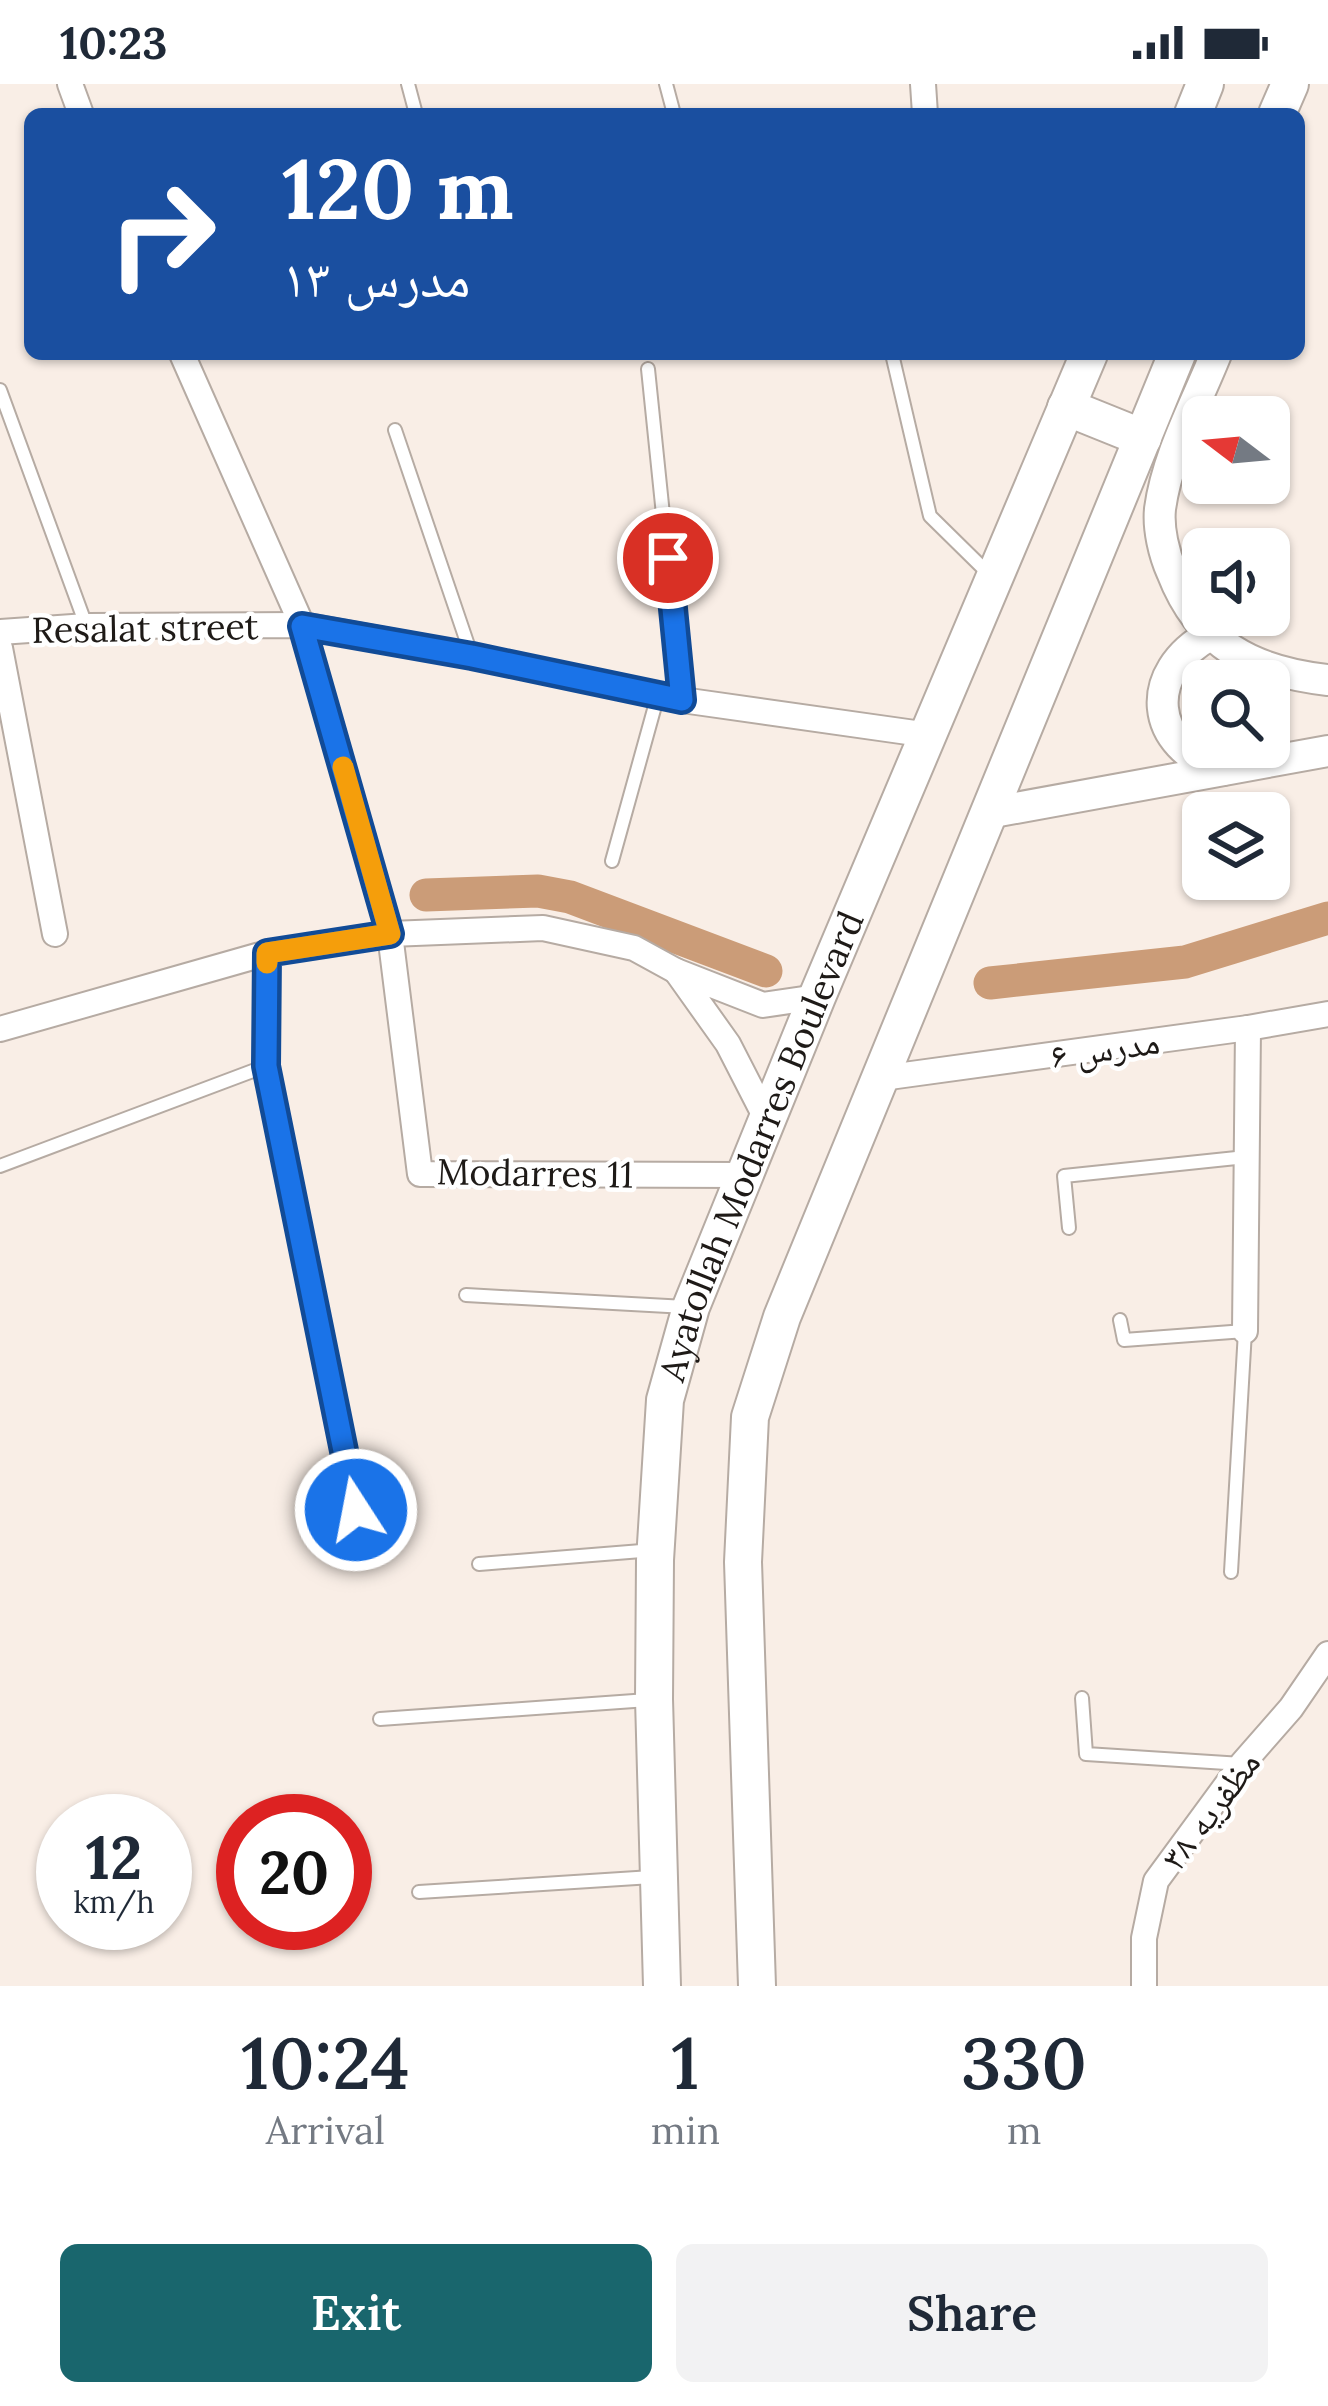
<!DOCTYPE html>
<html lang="en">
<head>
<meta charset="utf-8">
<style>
  body { margin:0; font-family:Lora,"Noto Naskh Arabic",serif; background:#f2f2f3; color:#1f2937; height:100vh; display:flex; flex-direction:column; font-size:45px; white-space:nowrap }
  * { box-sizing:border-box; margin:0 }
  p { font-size:39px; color:#747a83 }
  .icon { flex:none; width:66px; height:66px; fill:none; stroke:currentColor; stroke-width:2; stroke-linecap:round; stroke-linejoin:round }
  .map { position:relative; height:1902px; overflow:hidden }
  .details { display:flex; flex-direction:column; background:#fff; flex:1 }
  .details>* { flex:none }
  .guide { position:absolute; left:24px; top:24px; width:1281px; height:252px; border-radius:18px; box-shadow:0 3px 9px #0004; background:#1a4fa0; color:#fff; overflow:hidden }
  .needle { width:78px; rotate:286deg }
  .tools { position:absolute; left:1182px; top:312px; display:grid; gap:24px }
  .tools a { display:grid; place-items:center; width:108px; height:108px; border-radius:18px; background:#fff; box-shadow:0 3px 9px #0004; font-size:60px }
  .speed { position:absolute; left:36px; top:1710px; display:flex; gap:24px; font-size:60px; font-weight:700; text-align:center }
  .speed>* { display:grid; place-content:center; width:156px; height:156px; border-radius:50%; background:#fff; box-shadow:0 3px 9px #0004; line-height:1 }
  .speed small { font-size:30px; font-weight:400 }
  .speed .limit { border:18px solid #d22; background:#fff; color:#111 }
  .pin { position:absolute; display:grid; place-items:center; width:102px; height:102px; color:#fff; margin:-51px; border:6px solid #fff; border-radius:50%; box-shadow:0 3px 12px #0007 }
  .me { position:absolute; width:132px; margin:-66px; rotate:349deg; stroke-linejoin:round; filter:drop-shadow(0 0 9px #0008) }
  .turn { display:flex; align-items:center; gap:42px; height:252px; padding:0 60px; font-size:54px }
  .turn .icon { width:156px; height:156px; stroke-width:2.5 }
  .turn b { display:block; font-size:84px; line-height:102px }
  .eta { display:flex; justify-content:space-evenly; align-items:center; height:204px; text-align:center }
  .eta b { font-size:72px; font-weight:600; line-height:84px }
  .button { display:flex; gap:24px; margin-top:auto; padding:24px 60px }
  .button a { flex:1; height:138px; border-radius:18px; background:#19666d; color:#fff; font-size:48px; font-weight:600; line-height:138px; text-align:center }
  .button a+a { background:#f2f2f3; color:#1f2937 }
  .status { display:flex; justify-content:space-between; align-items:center; height:84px; padding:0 60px; background:#fff; direction:ltr }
  .status svg { height:33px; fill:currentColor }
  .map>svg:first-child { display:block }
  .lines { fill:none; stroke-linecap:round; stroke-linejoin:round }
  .canal { stroke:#cb9c78; stroke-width:33 }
  .service-casing { stroke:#b6aba3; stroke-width:16 }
  .minor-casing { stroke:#b6aba3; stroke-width:28 }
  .tertiary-casing { stroke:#b6aba3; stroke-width:34 }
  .secondary-casing { stroke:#b6aba3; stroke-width:40 }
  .service { stroke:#fff; stroke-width:12 }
  .minor { stroke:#fff; stroke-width:24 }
  .tertiary { stroke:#fff; stroke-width:30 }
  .secondary { stroke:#fff; stroke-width:36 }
  .route-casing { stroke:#114b97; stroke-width:30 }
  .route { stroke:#1a73e8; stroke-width:21 }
  .slow { stroke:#f59e0b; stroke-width:21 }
  .labels { text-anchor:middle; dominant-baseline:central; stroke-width:9; stroke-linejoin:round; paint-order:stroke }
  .street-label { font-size:36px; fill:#1e1a17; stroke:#fff }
</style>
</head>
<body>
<div class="status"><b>10:23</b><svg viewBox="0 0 49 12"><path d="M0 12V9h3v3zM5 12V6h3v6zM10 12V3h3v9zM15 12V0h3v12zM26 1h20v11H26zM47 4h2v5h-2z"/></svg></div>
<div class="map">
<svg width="1328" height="1902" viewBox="0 0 1328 1902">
  <rect width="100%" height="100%" fill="#f9eee6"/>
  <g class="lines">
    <g class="canal">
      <path d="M426 811 538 807 570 813 766 887"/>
      <path d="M990 899 1185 878 1328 834"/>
    </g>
    <g class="service-casing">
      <g id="service">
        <path d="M408 0 416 30"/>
        <path d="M666 0 674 30"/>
        <path d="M892 270 930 432 990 491"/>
        <path d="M648 285 682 615"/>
        <path d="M0 306 86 541"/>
        <path d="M395 346 471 570"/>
        <path d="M612 777 658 611"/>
        <path d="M267 869 266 982 356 1426"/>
        <path d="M0 1082 266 982"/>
        <path d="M1069 1144 1064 1092 1246 1073"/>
        <path d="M466 1211 686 1223"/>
        <path d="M1120 1236 1124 1256 1245 1247 1231 1488"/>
        <path d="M479 1480 654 1466"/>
        <path d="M1082 1614 1086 1670 1242 1680"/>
        <path d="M380 1635 648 1616"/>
        <path d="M419 1808 652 1793"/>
      </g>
    </g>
    <g class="minor-casing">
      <g id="minor">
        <path d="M70 0 81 30"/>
        <path d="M923 0 925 30"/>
        <path d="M182 270 302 541 390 850 420 1090 744 1091"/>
        <path d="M0 548 87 542 302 541 472 572 682 616 929 651"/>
        <path d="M0 564 55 850"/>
        <path d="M0 945 267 869 390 850 543 844 634 864 676 887"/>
        <path d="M882 994 1248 944 1328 930"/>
        <path d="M767 1036 728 960 676 887 763 921 817 913"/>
        <path d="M1245 1247 1248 944"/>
        <path d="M1144 1902V1854L1156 1797 1242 1680 1291 1624 1328 1570"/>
      </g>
    </g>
    <g class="tertiary-casing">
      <g id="tertiary">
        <path d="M1216 270C1196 320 1167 372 1160 425 1158 445 1164 470 1172 488 1200 561 1253 588 1328 596"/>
        <path d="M1210 551C1142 588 1148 663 1223 686"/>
        <path d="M988 729 1328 667"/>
      </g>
    </g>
    <g class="secondary-casing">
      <g id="secondary">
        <path d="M1193 30 1205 0"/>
        <path d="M1277 30 1290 0"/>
        <path d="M1066 323 1143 354"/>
        <path id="s1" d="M662 1902 654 1615 655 1476 665 1316 691 1223 817 913 1089 270"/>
        <path d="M757 1902 743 1478 750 1333 782 1233 1177 270"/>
      </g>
    </g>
    <use href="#service" class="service"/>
    <use href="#minor" class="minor"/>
    <use href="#tertiary" class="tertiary"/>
    <use href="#secondary" class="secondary"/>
  </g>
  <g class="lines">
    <g class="route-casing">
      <path id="route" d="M356 1426 266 982 267 869 390 850 302 542 472 572 682 616 668 474"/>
    </g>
    <use href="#route" class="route"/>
    <path class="slow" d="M267 879V869L390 850 343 683"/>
  </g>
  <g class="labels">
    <g class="street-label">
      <text transform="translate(145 544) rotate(-1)">Resalat street</text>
      <text transform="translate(1105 964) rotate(-8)">مدرس ۶</text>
      <text stroke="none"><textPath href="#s1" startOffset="858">Ayatollah Modarres Boulevard</textPath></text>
      <text transform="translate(535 1089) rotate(1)">Modarres 11</text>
      <text transform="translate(1210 1726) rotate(-53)">مظفریه ۳۸</text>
    </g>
  </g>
</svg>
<div class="tools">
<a><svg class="needle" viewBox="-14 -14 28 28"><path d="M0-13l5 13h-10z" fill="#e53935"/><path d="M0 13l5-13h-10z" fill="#747a83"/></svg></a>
<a><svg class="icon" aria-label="sound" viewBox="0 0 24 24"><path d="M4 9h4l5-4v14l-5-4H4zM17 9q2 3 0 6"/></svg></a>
<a><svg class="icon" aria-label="search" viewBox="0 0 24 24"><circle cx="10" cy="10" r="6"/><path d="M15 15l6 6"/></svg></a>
<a><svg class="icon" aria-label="layers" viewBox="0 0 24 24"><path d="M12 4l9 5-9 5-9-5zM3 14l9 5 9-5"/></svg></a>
</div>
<div class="speed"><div>12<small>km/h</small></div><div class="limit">20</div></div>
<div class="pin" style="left:668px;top:474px;background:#d93025"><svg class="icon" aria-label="arrive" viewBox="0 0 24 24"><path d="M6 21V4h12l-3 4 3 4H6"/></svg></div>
<svg class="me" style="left:356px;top:1426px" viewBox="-20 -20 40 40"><circle r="17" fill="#1a73e8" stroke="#fff" stroke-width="3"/><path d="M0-11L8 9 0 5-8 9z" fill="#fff"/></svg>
<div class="guide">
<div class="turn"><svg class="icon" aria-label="right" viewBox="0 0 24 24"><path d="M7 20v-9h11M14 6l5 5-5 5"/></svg><div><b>120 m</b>مدرس ۱۳</div></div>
</div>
</div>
<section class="details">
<div class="eta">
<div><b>10:24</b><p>Arrival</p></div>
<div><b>1</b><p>min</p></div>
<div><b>330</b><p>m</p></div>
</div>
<div class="button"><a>Exit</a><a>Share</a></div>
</section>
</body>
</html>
